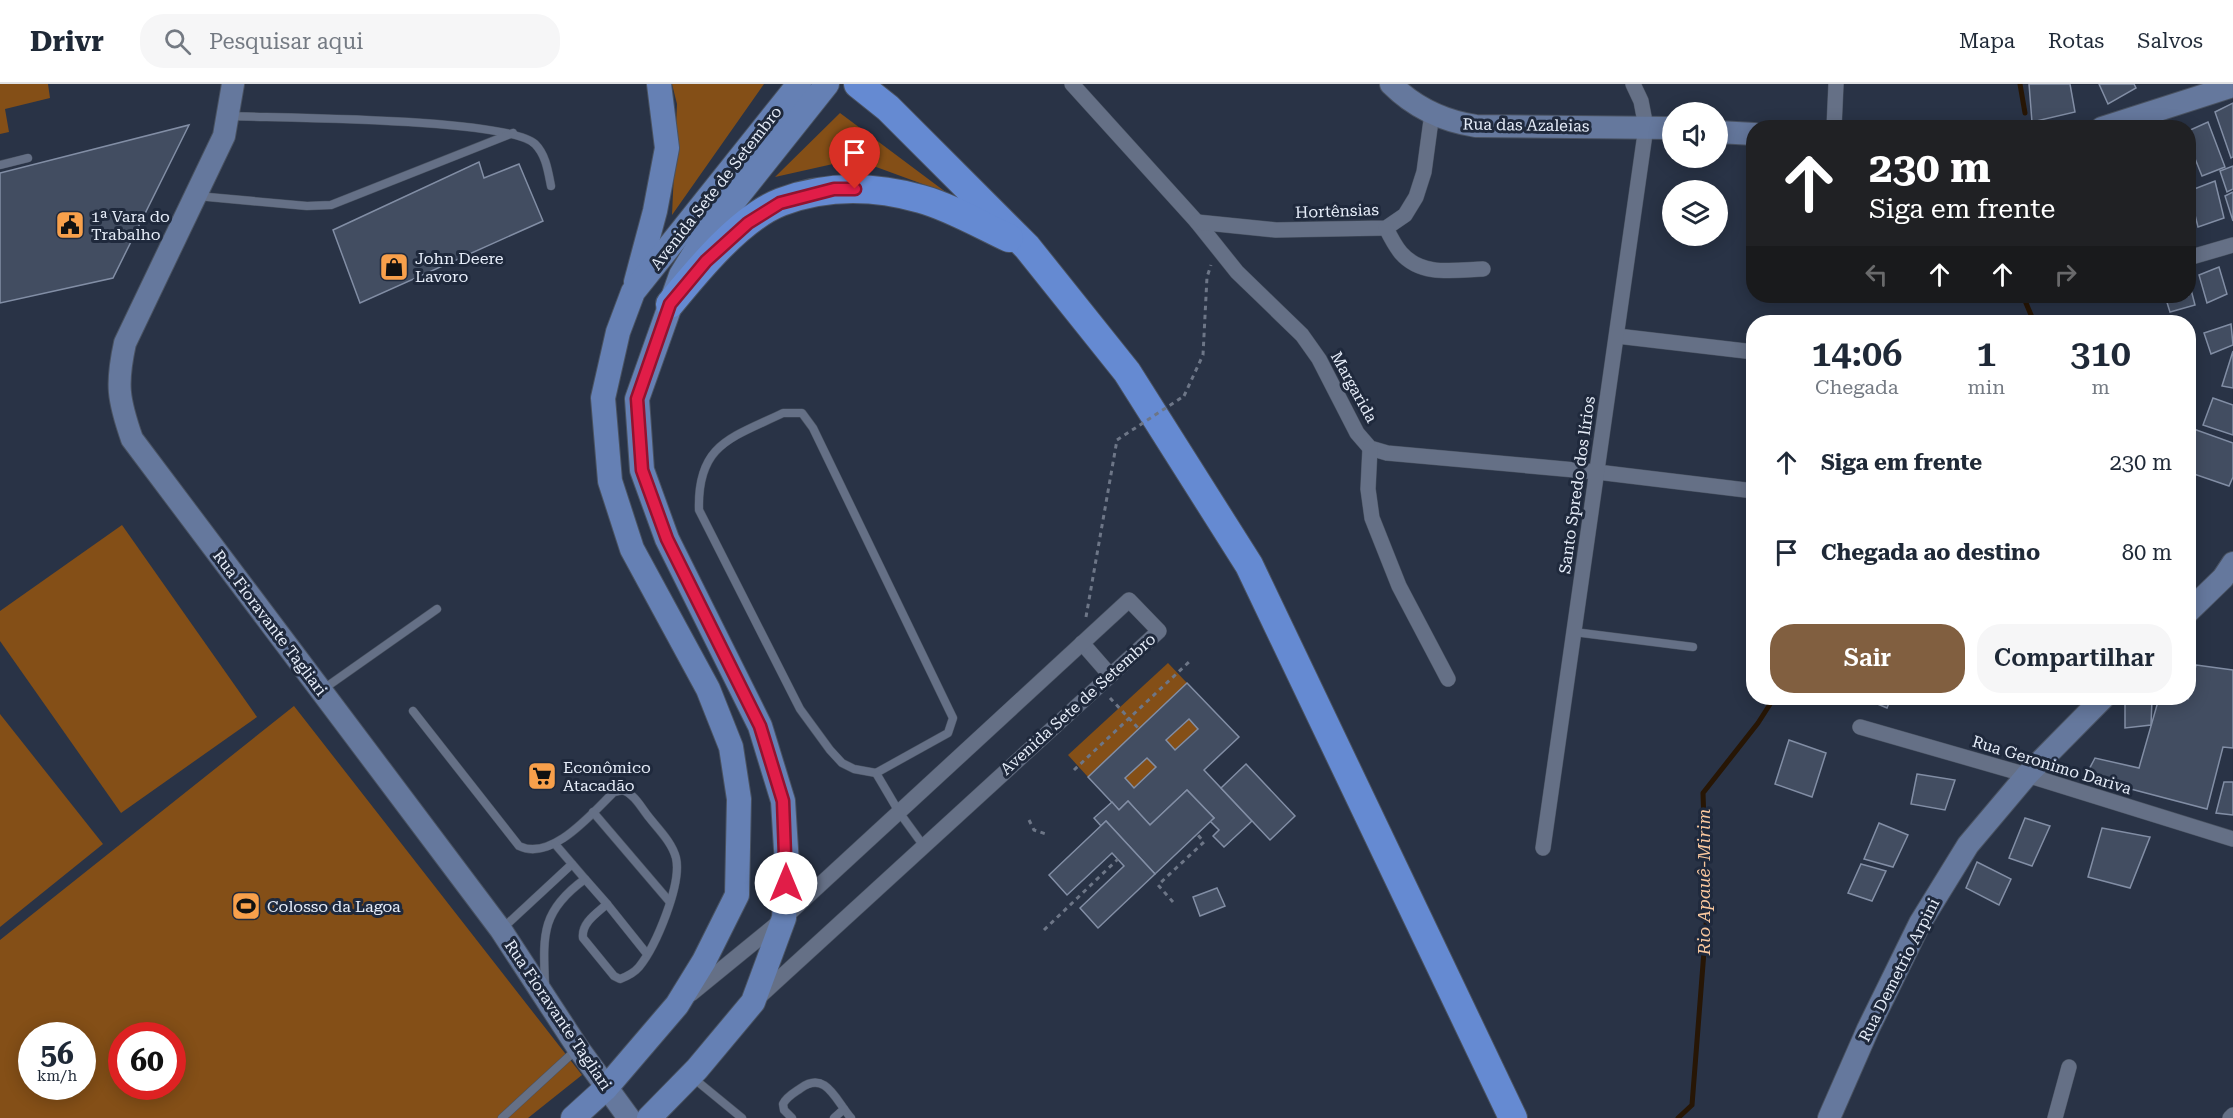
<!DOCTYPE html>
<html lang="pt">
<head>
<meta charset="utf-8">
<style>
  body { margin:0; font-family:"Roboto Serif",serif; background:#f6f6f7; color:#1f2937; height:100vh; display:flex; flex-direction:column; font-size:22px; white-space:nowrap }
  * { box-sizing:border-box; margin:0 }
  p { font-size:20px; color:#747a83 }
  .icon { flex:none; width:33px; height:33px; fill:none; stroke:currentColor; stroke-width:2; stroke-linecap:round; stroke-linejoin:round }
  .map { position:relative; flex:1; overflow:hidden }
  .details { position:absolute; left:1746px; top:231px; width:450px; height:390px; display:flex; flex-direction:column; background:#fff; border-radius:24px; box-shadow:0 3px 15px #0003 }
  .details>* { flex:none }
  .top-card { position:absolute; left:1746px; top:36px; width:450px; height:183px; border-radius:24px; box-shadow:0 3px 15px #0003; background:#202124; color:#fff; overflow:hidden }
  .fabs { position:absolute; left:1662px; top:18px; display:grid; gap:12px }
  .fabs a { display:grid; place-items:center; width:66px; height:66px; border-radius:50%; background:#fff; box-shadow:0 3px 15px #0003; font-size:30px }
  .speed { position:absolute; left:18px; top:938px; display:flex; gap:12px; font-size:30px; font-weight:700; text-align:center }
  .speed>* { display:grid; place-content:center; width:78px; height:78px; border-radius:50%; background:#fff; box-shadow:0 3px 15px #0003; line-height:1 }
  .speed small { font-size:15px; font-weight:400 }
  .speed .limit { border:9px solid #d22; background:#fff; color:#111 }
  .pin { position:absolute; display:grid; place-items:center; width:51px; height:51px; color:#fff; margin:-62px -26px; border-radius:50% 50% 50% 0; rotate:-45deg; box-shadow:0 0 6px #0007 }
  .pin .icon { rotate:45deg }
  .me { position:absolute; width:66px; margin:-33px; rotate:0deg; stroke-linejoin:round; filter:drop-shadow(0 0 4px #0008) }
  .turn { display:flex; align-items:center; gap:21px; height:126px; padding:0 24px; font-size:27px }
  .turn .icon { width:78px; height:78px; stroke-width:2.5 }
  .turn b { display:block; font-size:42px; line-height:51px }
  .lanes { display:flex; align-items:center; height:57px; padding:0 24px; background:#0003; justify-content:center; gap:30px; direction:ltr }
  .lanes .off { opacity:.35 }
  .eta { display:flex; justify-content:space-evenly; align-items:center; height:102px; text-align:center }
  .eta b { font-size:36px; font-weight:600; line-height:42px }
  .primary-button { display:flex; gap:12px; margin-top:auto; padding:12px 24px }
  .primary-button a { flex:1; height:69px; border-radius:24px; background:#815f40; color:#fff; font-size:24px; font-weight:600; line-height:69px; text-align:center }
  .primary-button a+a { background:#f6f6f7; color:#1f2937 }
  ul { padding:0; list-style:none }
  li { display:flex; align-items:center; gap:18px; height:90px; padding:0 24px }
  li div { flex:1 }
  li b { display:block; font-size:22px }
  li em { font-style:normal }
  header { display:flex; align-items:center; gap:36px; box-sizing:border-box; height:84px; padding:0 30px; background:#fff; border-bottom:2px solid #e0e1e3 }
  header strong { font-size:28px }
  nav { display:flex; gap:33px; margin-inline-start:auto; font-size:21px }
  .search { width:420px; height:54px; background:#f6f6f7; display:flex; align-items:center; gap:15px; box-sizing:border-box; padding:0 21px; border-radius:24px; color:#747a83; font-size:22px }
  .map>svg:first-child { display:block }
  .green { fill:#844f17; fill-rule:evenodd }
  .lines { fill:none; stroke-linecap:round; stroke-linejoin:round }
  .stream { stroke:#271605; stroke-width:5 }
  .building { fill:#424d61; stroke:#828ea5; stroke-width:1.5; fill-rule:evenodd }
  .lane-casing { stroke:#495261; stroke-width:9 }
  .street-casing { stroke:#495261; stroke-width:16 }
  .secondary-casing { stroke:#495261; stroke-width:24 }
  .primary-casing { stroke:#495261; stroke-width:26 }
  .highway-casing { stroke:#495261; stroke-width:30 }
  .path { stroke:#6d7687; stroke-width:3; stroke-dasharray:4.5 4.5; stroke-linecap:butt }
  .lane { stroke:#657086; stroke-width:8 }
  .street { stroke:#657086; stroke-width:15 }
  .secondary { stroke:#65789d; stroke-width:22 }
  .primary { stroke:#6580b4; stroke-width:24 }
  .highway { stroke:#658ad2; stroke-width:28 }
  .path-bridge { stroke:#6d7687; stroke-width:3; stroke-dasharray:4.5 4.5; stroke-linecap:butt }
  .route-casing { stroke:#92132f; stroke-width:15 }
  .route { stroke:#e11d48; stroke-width:10 }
  .labels { text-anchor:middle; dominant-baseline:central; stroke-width:6; stroke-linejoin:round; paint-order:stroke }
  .street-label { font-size:16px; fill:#e6edf9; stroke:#1f293c }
  .poi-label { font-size:16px; fill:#e6edf9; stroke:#1f293c; text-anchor:start }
  .water-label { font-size:18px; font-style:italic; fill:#f8c79e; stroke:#1f293c }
</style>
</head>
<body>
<header>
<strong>Drivr</strong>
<div class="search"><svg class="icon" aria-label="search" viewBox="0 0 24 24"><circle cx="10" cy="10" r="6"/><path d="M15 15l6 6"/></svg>Pesquisar aqui</div>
<nav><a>Mapa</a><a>Rotas</a><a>Salvos</a></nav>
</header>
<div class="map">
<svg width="2233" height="1034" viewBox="0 0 2233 1034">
  <rect width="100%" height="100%" fill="#293346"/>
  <g class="green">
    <path d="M0 0H48L50 14 5 25 9 48 0 50Z"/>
    <path d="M672 0H764L672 131 677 20Z"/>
    <path d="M840 29 947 109 868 80H833L775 93Z"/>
    <path d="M122 441 257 633 121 729 0 557V527Z"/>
    <path d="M1168 579 1187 599 1088 693 1068 671Z"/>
    <path d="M294 622 582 991 528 1034H0V856ZM32 951H82V1002H32ZM122 951H172V1002H122Z"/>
    <path d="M0 630 103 760 0 843Z"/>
    <path d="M1189 635 1198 645 1175 666 1166 656Z"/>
    <path d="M1147 674 1156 683 1134 704 1125 694Z"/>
  </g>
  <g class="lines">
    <g class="stream">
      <path d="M2020 0 2025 29"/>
      <path d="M2023 212 2034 238"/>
      <path d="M1678 1034 1692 1021 1707 829 1703 709 1758 639 1774 614"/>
    </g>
  </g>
  <g class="building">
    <path d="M2029 0H2070L2075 28 2032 38Z"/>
    <path d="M2099 0H2134L2136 4 2108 20Z"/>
    <path d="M2233 19V73L2231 74 2215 28Z"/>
    <path d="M2208 38 2225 83 2202 92 2188 57V47Z"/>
    <path d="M189 41 113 194 0 219V89Z"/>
    <path d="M479 78 484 94 519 80 543 137 360 219 333 146Z"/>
    <path d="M2233 82V105L2227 108 2220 87Z"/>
    <path d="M2215 97 2224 134 2198 143 2189 107Z"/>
    <path d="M2233 108V137L2225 112Z"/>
    <path d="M2219 183 2227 210 2207 219 2199 191Z"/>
    <path d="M2188 194 2195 221 2170 228 2165 212H2188Z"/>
    <path d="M2231 240 2233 261 2211 270 2204 249Z"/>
    <path d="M2233 267V304L2222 302Z"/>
    <path d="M2213 314 2233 321V351L2203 341Z"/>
    <path d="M2188 343 2233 359V393L2229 402 2188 388Z"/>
    <path d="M2196 581 2233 586V664L2223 663 2207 725 2085 693 2095 674 2139 684 2159 614 2188 615Z"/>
    <path d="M1187 599 1239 653 1204 686 1252 737 1224 763 1213 752 1219 746 1210 737 1214 734 1187 706 1150 741 1128 717 1119 726 1088 693ZM1189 635 1198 645 1175 666 1166 656ZM1147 674 1156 683 1134 704 1125 694Z"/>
    <path d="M1869 614H1891L1887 624 1868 616Z"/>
    <path d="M2152 616 2151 641 2125 644V620Z"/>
    <path d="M1789 656 1826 669 1812 713 1775 700Z"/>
    <path d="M1246 680 1295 732 1270 756 1221 704Z"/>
    <path d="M1917 690 1955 696 1945 726 1911 720Z"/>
    <path d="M2224 698H2233V731L2216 729Z"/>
    <path d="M1187 706 1214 734 1155 790 1106 737 1101 742 1094 734 1112 718 1119 726 1128 717 1150 741Z"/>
    <path d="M2025 734 2050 742 2032 782 2009 774Z"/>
    <path d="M1106 737 1155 790 1098 844 1080 824 1124 782 1112 769 1067 811 1049 791Z"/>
    <path d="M1879 739 1908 751 1893 783 1864 775Z"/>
    <path d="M2102 744 2150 753 2130 804 2088 793Z"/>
    <path d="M1977 778 2011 795 1999 821 1966 804Z"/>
    <path d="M1861 780 1886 787 1872 817 1848 809Z"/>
    <path d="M1217 804 1225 822 1200 832 1193 813Z"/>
  </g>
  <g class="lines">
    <g class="lane-casing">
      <g id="lane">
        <path d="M230 32C279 34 508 34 535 60 546 71 548 87 551 102"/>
        <path d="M0 81 28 74"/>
        <path d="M197 112 307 122 331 121 513 49"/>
        <path d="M783 329H802L813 344 953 634 948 649 876 689 854 685 842 679 830 666 800 625 699 426C697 360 731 354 783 329Z"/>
        <path d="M1574 548 1693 563"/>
        <path d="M322 606 437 525"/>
        <path d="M413 627 519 762C552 778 592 729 614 708L623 706C634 710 641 723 648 732 658 745 672 758 676 774 682 800 656 862 639 883 634 889 628 892 620 895L614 892 583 854C581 839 597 829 607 820L585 795C541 827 543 850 545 901"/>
        <path d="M876 689 899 728 923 761"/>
        <path d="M593 728 669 817"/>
        <path d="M555 760 585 795"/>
        <path d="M607 820 647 870"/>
        <path d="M503 844 572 780"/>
        <path d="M692 993 742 1034"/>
        <path d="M502 1034 577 965"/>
        <path d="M792 1034 784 1026 783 1020C787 1012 794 1009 801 1004 826 986 836 1017 851 1034"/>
        <path d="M834 1034 844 1025"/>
      </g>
    </g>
    <g class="street-casing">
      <g id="street">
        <path d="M1072 0 1197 138 1237 188 1302 251 1319 275 1357 349 1370 364 1387 369 1597 388 1754 407"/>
        <path d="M1834 44 1836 0"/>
        <path d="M1197 138 1276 146 1386 144 1405 131 1416 113 1424 88 1432 29"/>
        <path d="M1386 144C1390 152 1395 162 1401 169 1422 193 1455 186 1483 185"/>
        <path d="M2188 174 2233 161"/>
        <path d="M1617 252 1754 268"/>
        <path d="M1370 364 1368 405 1372 434 1399 502 1448 595"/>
        <path d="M1082 559 1110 591"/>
        <path d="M1860 643 2027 691 2233 755"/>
        <path d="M1543 764 1646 43 1641 17 1633 0"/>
        <path d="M691 910 784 834 1129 516 1159 547 758 914"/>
        <path d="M2055 1034 2069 983"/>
        <path d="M2230 1034 2233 1031"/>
      </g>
    </g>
    <g class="secondary-casing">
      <g id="secondary">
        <path d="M233 0 224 52 125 259C116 300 118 315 132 355L501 846 578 964 629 1034"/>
        <path d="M1391 0C1415 24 1443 37 1476 42L1672 44"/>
        <path d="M2102 44 2233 2"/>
        <path d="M1718 48 1754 50"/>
        <path d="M2188 528 2223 494 2233 479"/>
        <path d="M1829 1034 1868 945 1920 839 1968 761 2027 691 2103 614"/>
      </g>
    </g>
    <g class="primary-casing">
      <g id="primary">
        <path d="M636 198 655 127 667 64 659 0"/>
        <path d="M573 1034 606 1004 677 921 704 877 737 811 739 715 731 663 708 605 632 465 610 397 603 314 618 248 633 208 799 0"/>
        <path d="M649 1034 697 985 753 918 784 834 787 781 783 717 760 642 667 455 642 386 637 315 681 191 702 157 827 0"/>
      </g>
    </g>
    <g class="highway-casing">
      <g id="highway">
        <path d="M858 0 888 24 1027 163 1127 288 1249 481 1513 1034"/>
        <path d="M670 220C697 187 740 134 781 118 826 101 875 102 921 115 948 122 983 142 1009 154"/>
      </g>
    </g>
    <g class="path">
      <path d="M1184 312 1203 271 1207 193 1211 181"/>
      <path d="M1086 533 1117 356"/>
      <path d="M1110 614 1139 645"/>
      <path d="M1074 686 1189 578"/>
      <path d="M1029 736 1034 746 1049 751"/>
      <path d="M1173 818 1158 801 1204 758 1197 750"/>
      <path d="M1044 846 1118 775"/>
    </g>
    <use href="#lane" class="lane"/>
    <use href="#street" class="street"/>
    <use href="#secondary" class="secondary"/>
    <use href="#primary" class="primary"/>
    <use href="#highway" class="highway"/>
    <path class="path-bridge" d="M1117 356 1184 312"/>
  </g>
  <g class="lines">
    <g class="route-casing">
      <path id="route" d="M786 799 783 717 760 642 667 455 642 386 637 315 670 220 706 177 748 139 780 119 834 105H855"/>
    </g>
    <use href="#route" class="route"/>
  </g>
  <defs>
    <g id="civic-square" transform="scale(1.5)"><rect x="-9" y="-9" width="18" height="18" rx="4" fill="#f8a04b" stroke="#1f293c"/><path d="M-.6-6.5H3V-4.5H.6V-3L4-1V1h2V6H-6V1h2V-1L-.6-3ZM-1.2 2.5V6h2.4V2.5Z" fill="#111"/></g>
    <g id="shop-square" transform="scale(1.5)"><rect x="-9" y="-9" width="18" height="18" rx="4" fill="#f8a04b" stroke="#1f293c"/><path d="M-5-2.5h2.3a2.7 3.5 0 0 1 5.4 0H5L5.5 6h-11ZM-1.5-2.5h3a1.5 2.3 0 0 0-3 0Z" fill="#111"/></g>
    <g id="supermarket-square" transform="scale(1.5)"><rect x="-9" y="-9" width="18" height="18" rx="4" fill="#f8a04b" stroke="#1f293c"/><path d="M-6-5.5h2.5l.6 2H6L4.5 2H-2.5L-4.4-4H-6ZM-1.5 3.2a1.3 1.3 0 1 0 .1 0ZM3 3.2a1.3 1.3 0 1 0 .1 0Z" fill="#111"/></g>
    <g id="stadium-square" transform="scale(1.5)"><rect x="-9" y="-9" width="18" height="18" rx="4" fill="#f8a04b" stroke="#1f293c"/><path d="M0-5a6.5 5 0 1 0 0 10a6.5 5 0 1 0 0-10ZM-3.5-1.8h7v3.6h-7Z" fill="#111"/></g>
  </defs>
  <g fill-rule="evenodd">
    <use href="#civic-square" x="70" y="141"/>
    <use href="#shop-square" x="394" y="183"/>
    <use href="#supermarket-square" x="542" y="692"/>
    <use href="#stadium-square" x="246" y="822"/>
  </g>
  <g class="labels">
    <g class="street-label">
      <text transform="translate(1526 41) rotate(1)">Rua das Azaleias</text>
      <text transform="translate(716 104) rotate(-52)">Avenida Sete de Setembro</text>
      <text transform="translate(1337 127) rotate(-2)">Hortênsias</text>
      <text transform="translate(1354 303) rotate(61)">Margarida</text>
      <text transform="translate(1577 401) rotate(-82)">Santo Spredo dos lírios</text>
      <text transform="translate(270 539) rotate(53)">Rua Fioravante Tagliari</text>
      <text transform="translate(1078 620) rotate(-42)">Avenida Sete de Setembro</text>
      <text transform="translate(2052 681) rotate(17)">Rua Geronimo Dariva</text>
      <text transform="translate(1899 886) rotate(-63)">Rua Demetrio Arpini</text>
      <text transform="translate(558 931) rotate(56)">Rua Fioravante Tagliari</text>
    </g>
    <g class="poi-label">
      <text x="91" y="132">1ª Vara do<tspan x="91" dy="18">Trabalho</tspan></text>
      <text x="415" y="174">John Deere<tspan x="415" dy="18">Lavoro</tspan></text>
      <text x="563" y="683">Econômico<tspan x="563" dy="18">Atacadão</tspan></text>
      <text x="267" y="822">Colosso da Lagoa</text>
    </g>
    <g class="water-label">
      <text transform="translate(1703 798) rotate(-90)">Rio Apauê-Mirim</text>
    </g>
  </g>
</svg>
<div class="fabs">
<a><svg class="icon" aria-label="sound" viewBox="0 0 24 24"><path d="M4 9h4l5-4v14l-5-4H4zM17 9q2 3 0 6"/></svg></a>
<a><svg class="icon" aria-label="layers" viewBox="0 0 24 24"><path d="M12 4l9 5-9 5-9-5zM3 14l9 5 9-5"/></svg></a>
</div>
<div class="speed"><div>56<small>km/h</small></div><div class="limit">60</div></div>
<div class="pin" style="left:855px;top:105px;background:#d93025"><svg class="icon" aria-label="arrive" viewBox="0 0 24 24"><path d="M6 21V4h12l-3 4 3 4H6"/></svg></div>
<svg class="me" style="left:786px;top:799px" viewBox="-20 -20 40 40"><circle r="19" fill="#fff"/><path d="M0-13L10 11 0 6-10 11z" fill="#e11d48"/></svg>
<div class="top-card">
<div class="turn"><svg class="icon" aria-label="ahead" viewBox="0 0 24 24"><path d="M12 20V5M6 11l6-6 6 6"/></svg><div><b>230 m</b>Siga em frente</div></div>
<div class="lanes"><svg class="icon off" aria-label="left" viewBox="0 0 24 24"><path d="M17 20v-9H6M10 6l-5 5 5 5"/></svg><svg class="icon" aria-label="ahead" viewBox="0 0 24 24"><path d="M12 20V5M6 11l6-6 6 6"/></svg><svg class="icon" aria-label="ahead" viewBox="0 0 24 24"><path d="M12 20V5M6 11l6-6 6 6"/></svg><svg class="icon off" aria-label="right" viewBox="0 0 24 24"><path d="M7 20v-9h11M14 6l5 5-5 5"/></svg></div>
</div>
<section class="details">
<div class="eta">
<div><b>14:06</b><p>Chegada</p></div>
<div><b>1</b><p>min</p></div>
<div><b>310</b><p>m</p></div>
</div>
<ul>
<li><svg class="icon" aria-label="ahead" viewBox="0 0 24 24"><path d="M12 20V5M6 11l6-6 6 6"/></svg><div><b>Siga em frente</b></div><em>230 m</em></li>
<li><svg class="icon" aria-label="arrive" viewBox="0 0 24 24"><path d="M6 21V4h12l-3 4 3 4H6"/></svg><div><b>Chegada ao destino</b></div><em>80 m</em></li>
</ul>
<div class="primary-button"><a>Sair</a><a>Compartilhar</a></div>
</section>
</div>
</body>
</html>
